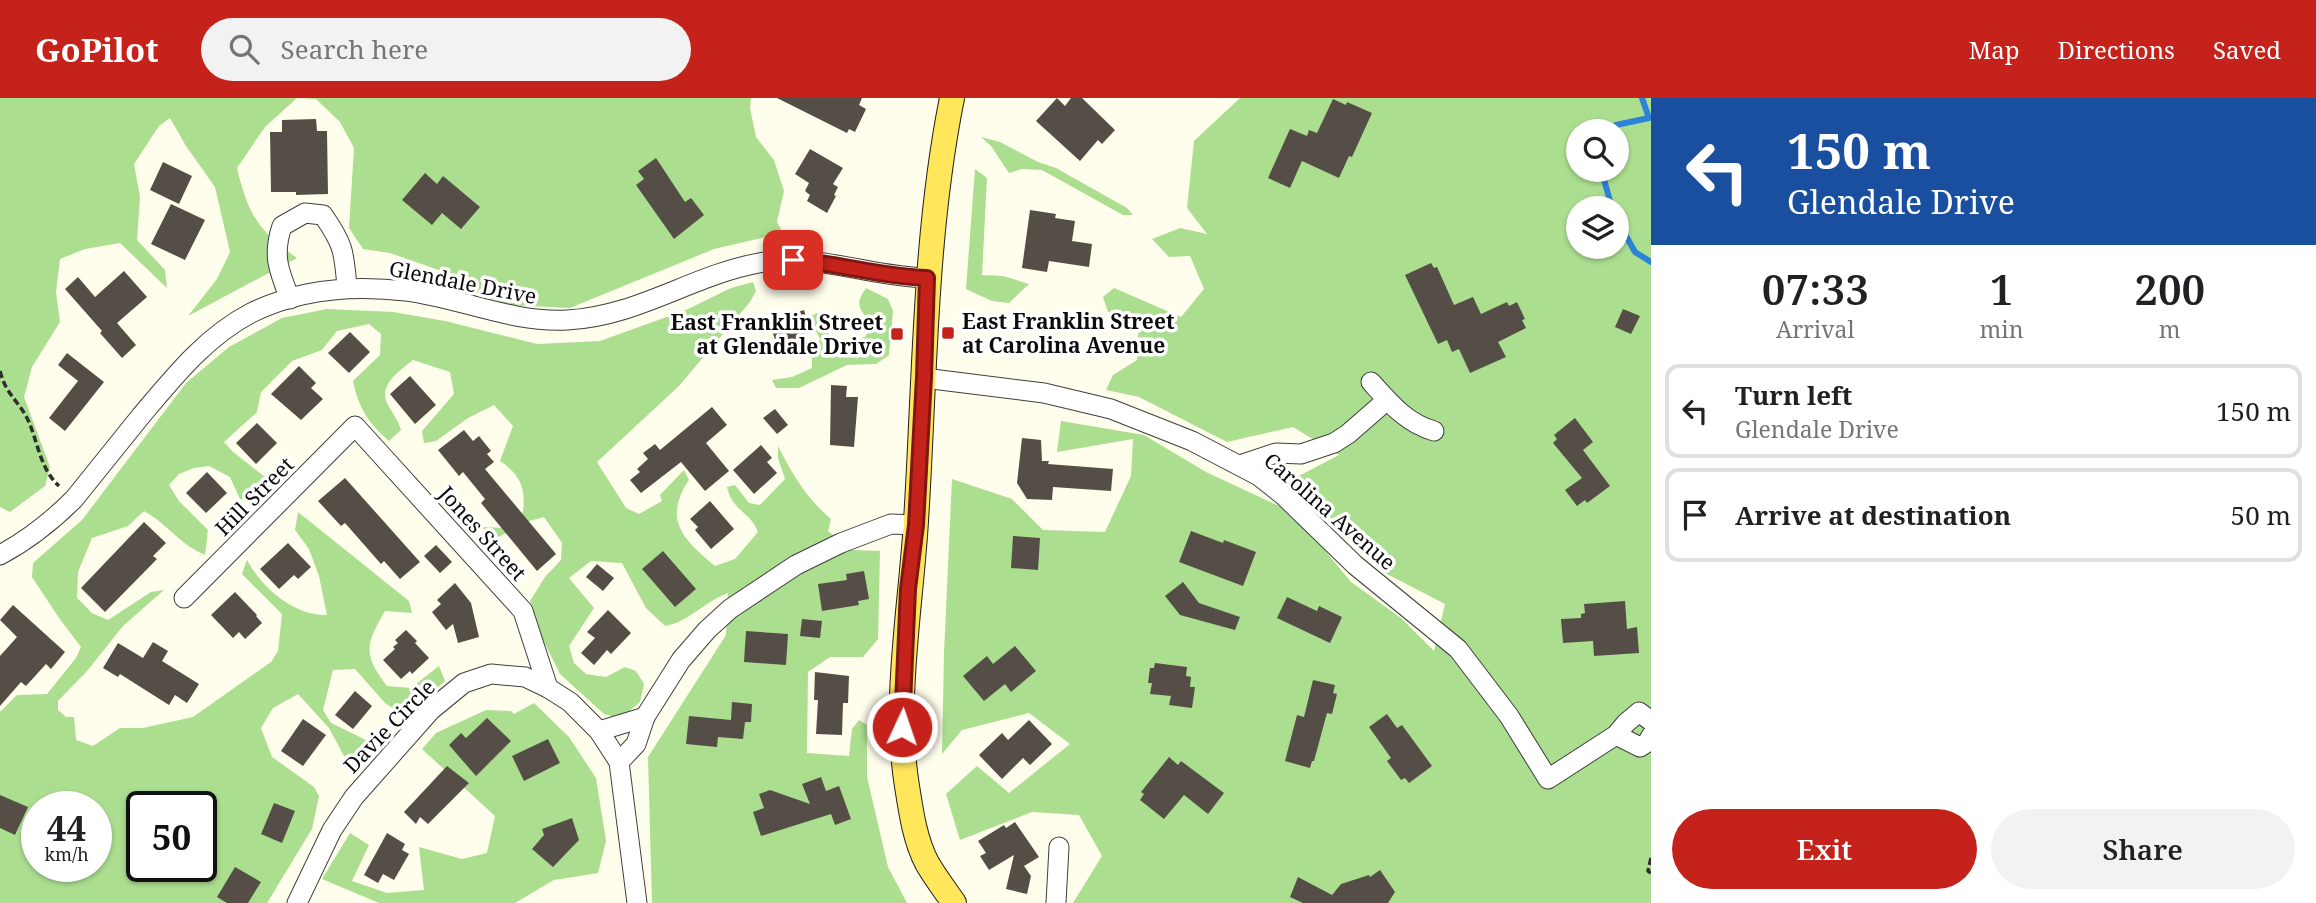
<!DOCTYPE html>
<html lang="en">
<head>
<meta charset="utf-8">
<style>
  body { margin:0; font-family:"Noto Serif",serif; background:#f2f2f2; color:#202124; height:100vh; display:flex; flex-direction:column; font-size:26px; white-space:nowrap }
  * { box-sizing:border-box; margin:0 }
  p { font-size:23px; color:#757577 }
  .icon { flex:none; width:38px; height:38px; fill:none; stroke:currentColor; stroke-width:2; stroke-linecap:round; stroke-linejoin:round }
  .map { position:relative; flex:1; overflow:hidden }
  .details { display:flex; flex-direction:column; background:#fff; width:665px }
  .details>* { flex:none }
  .guide { background:#1a4fa0; color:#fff; overflow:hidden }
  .controls { position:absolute; left:1566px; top:21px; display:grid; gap:14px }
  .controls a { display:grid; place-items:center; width:63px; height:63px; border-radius:50%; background:#fff; box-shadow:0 2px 5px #0004; font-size:35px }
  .speed { position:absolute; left:21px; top:693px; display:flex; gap:14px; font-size:35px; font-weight:700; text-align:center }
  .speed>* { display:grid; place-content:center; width:91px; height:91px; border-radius:50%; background:#fff; box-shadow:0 2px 5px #0004; line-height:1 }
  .speed small { font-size:18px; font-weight:400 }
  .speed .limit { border:4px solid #111; border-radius:10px; background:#fff; color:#111 }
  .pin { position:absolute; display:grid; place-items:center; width:60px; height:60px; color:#fff; margin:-30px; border-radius:14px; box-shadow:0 4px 10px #0006 }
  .me { position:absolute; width:77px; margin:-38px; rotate:3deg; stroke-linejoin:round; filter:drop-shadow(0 0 5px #0008) }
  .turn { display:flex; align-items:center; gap:24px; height:147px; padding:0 21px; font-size:32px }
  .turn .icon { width:91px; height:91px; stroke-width:2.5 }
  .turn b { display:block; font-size:49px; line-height:60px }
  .eta { display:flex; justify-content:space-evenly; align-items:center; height:119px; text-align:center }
  .eta b { font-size:42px; font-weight:600; line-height:49px }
  .action { display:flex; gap:14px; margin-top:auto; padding:14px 21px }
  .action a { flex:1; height:80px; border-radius:42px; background:#c5221b; color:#fff; font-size:28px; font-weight:600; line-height:80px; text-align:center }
  .action a+a { background:#f2f2f2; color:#202124 }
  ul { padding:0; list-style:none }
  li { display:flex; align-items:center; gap:21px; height:94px; margin:0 14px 10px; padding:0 7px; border:4px solid #e0e0e0; border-radius:14px }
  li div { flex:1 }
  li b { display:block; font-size:26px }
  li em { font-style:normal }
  header { display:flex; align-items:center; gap:42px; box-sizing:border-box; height:98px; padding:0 35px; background:#c5221b; color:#fff }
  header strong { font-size:33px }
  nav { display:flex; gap:38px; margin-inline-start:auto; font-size:24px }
  .search { width:490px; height:63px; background:#f2f2f2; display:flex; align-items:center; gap:18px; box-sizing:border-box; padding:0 24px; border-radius:38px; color:#757577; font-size:26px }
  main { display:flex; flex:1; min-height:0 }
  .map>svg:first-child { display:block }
  .forest { fill:#acde90; fill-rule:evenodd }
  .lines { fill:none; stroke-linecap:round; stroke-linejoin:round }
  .stream { stroke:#2d83d7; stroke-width:6 }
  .building { fill:#554e47 }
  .minor-casing { stroke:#3f3f3f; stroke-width:21 }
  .major-casing { stroke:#1d1d1d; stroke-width:26 }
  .path { stroke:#2e2e2e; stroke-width:3.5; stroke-dasharray:7 3.5; stroke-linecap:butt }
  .minor { stroke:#fff; stroke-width:19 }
  .major { stroke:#ffe65b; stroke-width:24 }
  .route-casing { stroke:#801612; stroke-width:18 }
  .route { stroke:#c5221b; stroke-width:12 }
  .poi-dot { fill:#c5221b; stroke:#fff; stroke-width:2.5 }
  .labels { text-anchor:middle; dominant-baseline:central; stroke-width:7; stroke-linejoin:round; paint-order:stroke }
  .street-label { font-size:21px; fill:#0c0c0c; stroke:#fff }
  .poi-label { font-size:21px; font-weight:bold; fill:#0c0c0c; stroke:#fff; text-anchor:start }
</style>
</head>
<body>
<header>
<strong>GoPilot</strong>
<div class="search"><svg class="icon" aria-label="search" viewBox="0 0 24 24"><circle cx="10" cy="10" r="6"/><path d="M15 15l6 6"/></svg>Search here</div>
<nav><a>Map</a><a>Directions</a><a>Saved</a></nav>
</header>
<main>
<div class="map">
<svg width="1651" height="805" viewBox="0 0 1651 805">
  <rect width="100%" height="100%" fill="#fffdeb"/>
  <g class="forest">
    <path d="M0 0H751L750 10 756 39 774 62 784 93 777 124 783 135 714 151 570 210 508 207 462 189 447 175 390 155 363 151 349 130 354 50 340 24 316 1 297 0 265 29 237 70C248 116 258 133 297 160L188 218 217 181 230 154 215 89 186 48 170 20 159 28 134 66 140 99 137 142 165 172 167 190 120 145 85 151 60 161 56 194 60 224 32 269 24 299 50 369 45 388 10 414 0 409Z"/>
    <path d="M1240 0H1651V805H1073L1102 758 1079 717 1032 714 960 742 946 696 977 668 1009 695 1070 646 1029 615 962 632 942 656 944 555 952 381 1012 401 1043 432 1105 434 1131 378 1133 341 1057 354 1061 323 1144 337 1206 374 1294 415 1351 484 1401 520 1434 553 1445 506 1385 475 1337 429 1293 381 1339 357 1293 329 1227 344 1139 299 1106 292 1113 277 1137 262 1139 217 1108 214 1103 199 1114 190 1181 219 1204 191 1190 158 1169 159 1152 141 1180 130 1207 136 1187 110 1194 43ZM1578 33H1617V72H1578ZM1578 110H1617V149H1578Z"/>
    <path d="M981 39 1000 44 1038 64 1056 70 1127 110 1133 117H1123L1042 72 1022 71 1009 75 991 48Z"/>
    <path d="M975 71 987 80 982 177 1003 178 1029 186 1009 205 992 203 966 191Z"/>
    <path d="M753 184 756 193 750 204 679 288 597 364 626 410 639 416 662 403 660 397 684 372 689 382C662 422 684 442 715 468L735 461 758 434C750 413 732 413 727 389L735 387 749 405 760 407 785 381 778 360V348C792 376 807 401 831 421L828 433 853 452 880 453 878 541 863 559H830L808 574 807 655 849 658 852 631 859 622 867 627V679L888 769 907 805H652L648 659 726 537 728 495C705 503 689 524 665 528L646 510 622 465 591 463 569 480 594 510 569 548 574 565 586 576 606 579 625 569 636 573 644 586 640 604 620 621 604 616 560 576 542 540 530 503 545 479 561 462 562 445 544 419 526 424 497 440 481 429 505 430 523 414C526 390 520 376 500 363L513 328 494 307 468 320 436 343 424 345 422 333 454 296 450 274 413 262C399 273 377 288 388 307 393 316 398 322 401 332L389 343C369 326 358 309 353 283L380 257 381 236 369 226 337 233 322 252 292 263 261 294 257 314 224 344 232 353 265 379 262 394 252 403 240 401 230 379 209 368 194 370 179 376 169 387 179 403 208 432 205 457C179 446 169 427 144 413L128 428 92 440 78 474 77 500 92 515 108 522 151 494 164 492 123 528 87 573 58 603V612L66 619H74L76 642 93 648 120 630H143L193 619 271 564 278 553 282 516 242 476 247 462C262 490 294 518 327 517L319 478 309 451 295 432 298 414 409 503 412 515 385 513C366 546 362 556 387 588L411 590 439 568 445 583 420 606 396 612 385 605 355 571 333 572 323 612 331 625 370 644 356 662 344 658 329 630 298 596 273 610 261 630 272 659 314 689 319 698 312 731 267 805H0V614L17 597 47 596 76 560 81 549 59 520 32 479 33 465 82 422 186 285 229 249 282 220 327 211 393 214 445 223 537 246 600 243 686 212 731 190ZM37 709H96V768H37ZM142 709H201V768H142Z"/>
    <path d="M866 190 888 201 893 213 889 257 876 266 847 267 799 290H776L772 282 792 279 812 270V257L820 241 809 219 817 215 825 222 832 251 865 239 872 228C861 211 853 208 866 190Z"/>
    <path d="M534 605 569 639 596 680 606 743 598 775 554 782 515 805H379L322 781 350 735 369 747 352 783 387 795 424 792 419 749 462 761 487 755 495 718 422 651 436 635 486 612 511 613 514 616Z"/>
  </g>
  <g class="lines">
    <g class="stream">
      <path d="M1607 33 1616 27 1649 20 1642 0"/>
      <path d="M1617 56V57"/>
      <path d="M1607 72 1603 78 1612 110"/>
      <path d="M1617 122 1635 154 1651 164"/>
    </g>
  </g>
  <g class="building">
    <path d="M777 0H862L859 7 866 11 855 34 849 31 847 35Z"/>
    <path d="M1057 0 1065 8 1071 0H1082L1115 32 1102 46 1098 42 1080 63 1036 23Z"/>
    <path d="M1333 1 1346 7 1347 4 1372 15 1352 59 1349 58 1339 80 1302 63 1290 90 1268 80 1290 31 1307 38 1309 32 1317 35Z"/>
    <path d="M316 21 317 33H327L328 96 296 97V94H271L270 34H282V22Z"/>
    <path d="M810 51 843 70 833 86 838 89 834 97 836 98 827 115 807 103 810 97 805 93 809 85 795 76Z"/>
    <path d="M656 60 685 104 691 100 704 117 674 141 636 87 644 81 638 73Z"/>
    <path d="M163 64 192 78 179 106 150 92Z"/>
    <path d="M425 75 437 86 443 78 480 109 461 131 442 115 432 127 402 102Z"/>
    <path d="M171 106 205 122 185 162 151 146Z"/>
    <path d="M1030 112 1056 116 1055 120 1075 123 1072 143 1092 146 1089 169 1049 163 1047 174 1022 170Z"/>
    <path d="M1431 165 1434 170 1437 169 1454 207 1473 199 1481 216 1507 204 1509 208 1517 204 1525 221 1522 222 1526 230 1498 244 1506 259 1470 275 1459 251 1452 254 1447 242 1438 246 1405 177Z"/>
    <path d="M124 173 147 199 117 225 136 247 122 260 100 235 102 233 65 191 78 179 95 199Z"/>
    <path d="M1623 211 1640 218 1631 236 1615 229Z"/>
    <path d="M804 212 808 226 803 228 809 246 791 251 789 244 777 248 769 223Z"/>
    <path d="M350 234 370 254 349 275 328 255Z"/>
    <path d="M67 255 104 284 65 333 49 320 78 283 58 267Z"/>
    <path d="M299 268 316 285 311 290 323 301 301 322 271 296Z"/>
    <path d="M410 278 436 307 415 326 390 296Z"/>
    <path d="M831 287 847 288 846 299H858L854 349 830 347Z"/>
    <path d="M712 309 727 327 706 345 729 373 705 393 681 364 641 395 630 382 640 374 637 371 648 361 643 355 655 346 660 352Z"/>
    <path d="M775 311 788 327 777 336 763 320Z"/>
    <path d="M1575 320 1593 344 1583 352 1610 388 1587 405 1585 402 1577 408 1565 392 1582 380 1553 345 1557 341 1554 337Z"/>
    <path d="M257 325 277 345 256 366 236 345Z"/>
    <path d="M464 332 473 343 479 338 491 353 487 356 494 364 485 371 556 456 537 473 481 405 485 401 463 374 459 378 438 352Z"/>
    <path d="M1022 340 1041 342 1042 363H1049L1048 366 1113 371 1111 393 1053 389 1052 402 1027 401 1017 385Z"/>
    <path d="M761 347 772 360 767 364 777 375 754 396 733 372Z"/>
    <path d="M207 374 227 395 206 415 186 395Z"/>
    <path d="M345 380 420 464 400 481 384 463 381 466 345 425 341 428 318 403Z"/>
    <path d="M710 403 734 431 711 451 695 432 698 429 690 421Z"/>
    <path d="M144 424 166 445 153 458 157 461 105 514 81 490Z"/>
    <path d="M1191 433 1223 445 1224 442 1256 454 1243 488 1179 464Z"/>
    <path d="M1013 438 1040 440 1038 472 1011 470Z"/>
    <path d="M288 445 311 469 298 481 294 477 279 491 260 471Z"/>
    <path d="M436 447 452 464 440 475 424 458Z"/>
    <path d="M663 453 696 491 675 509 642 471Z"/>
    <path d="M597 466 614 480 603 493 586 479Z"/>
    <path d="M864 473 869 501 858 503 859 507 822 513 818 486 847 482 846 476Z"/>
    <path d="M1183 484 1199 505 1240 519 1235 532 1180 517 1165 498Z"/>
    <path d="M455 485 471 505 479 539 458 545 453 526 446 532 432 514 441 506 437 502Z"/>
    <path d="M235 494 257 517 256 518 262 525 245 541 239 534 233 540 211 517Z"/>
    <path d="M1287 499 1317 513 1319 508 1342 519 1330 545 1277 520Z"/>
    <path d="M1625 503 1627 531 1637 529 1639 555 1594 558 1593 543 1563 545 1561 521 1581 520V516L1585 515 1584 506Z"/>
    <path d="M13 507 65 554 51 571 46 566 26 588 21 584 0 608V558L17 539 0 522Z"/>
    <path d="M608 512 631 535 611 556 607 552 594 567 581 555 595 540 587 534Z"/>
    <path d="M802 521 822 523 820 540 800 538Z"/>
    <path d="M406 532 417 543 415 545 429 560 412 576 410 573 401 581 383 562 395 551 393 549 398 545 395 542Z"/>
    <path d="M746 533 788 536 786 567 744 564Z"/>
    <path d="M153 544 168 553 162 563 199 586 187 605 175 597 169 607 120 576 118 579 103 570 118 545 143 560Z"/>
    <path d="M1015 548 1036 573 1011 594 1005 586 984 603 963 578 987 558 993 566Z"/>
    <path d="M1155 565 1187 569 1186 578 1191 579 1190 589H1195L1192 610 1169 607 1171 598 1150 596 1152 585H1148L1150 570H1154Z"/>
    <path d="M815 574 849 578 848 605H843L842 637 816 636 818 602H814Z"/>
    <path d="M1313 582 1335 587 1333 595 1337 596 1332 616 1327 615 1314 663H1312L1310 670 1285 663 1297 617 1304 619Z"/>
    <path d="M355 593 372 608 353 631 335 617Z"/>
    <path d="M732 604 752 606 751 624H745L743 641 718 639 717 649 686 646 689 618 731 622Z"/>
    <path d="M1387 616 1397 630 1402 627 1432 668 1409 685 1405 680 1401 682 1387 663 1391 660 1369 629Z"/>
    <path d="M487 620 511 643 476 678 449 647 461 635 466 640Z"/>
    <path d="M303 621 326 637 303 668 281 653Z"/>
    <path d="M1029 622 1052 646 1030 667 1023 660 1002 681 979 657 1002 635 1008 642Z"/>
    <path d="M548 641 560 665 524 683 512 658Z"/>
    <path d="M1169 659 1178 667 1181 663 1224 695 1208 716 1184 697 1164 721 1140 702 1144 696 1141 694Z"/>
    <path d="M447 668 469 685 428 726 420 719 416 726 404 714Z"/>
    <path d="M821 679 826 693 839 688 851 721 835 727 831 716 761 738 753 714 764 710 759 696 770 692 810 706 802 686Z"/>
    <path d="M0 697 28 709 15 737 0 730Z"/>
    <path d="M274 705 295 713 282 745 261 736Z"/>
    <path d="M572 720 579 742 553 769 532 751 544 737 542 731Z"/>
    <path d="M1015 724 1039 759 1024 768 1031 778 1027 796 1006 791 1014 757 989 772 980 758 986 755 978 743 1004 727 1006 730Z"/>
    <path d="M387 735 405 746 402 752 409 756 394 782 383 776 378 785 364 777Z"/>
    <path d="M235 769 261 784 248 805H227L217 799Z"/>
    <path d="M1380 772 1395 794 1388 805H1303L1290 799 1298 779 1332 797 1341 786 1369 777 1370 779Z"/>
  </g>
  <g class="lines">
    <g class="minor-casing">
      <g id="minor">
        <path d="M290 201C279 173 272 158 282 128L305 115 323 117C344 147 344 154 347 189"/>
        <path d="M924 280 1044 295 1111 311 1192 343 1259 378 1284 398 1355 467 1458 551 1509 618 1548 681 1616 637 1626 625 1639 614 1651 623"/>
        <path d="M1371 284C1390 305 1406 325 1434 333"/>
        <path d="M1240 367 1276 355 1301 356 1334 345 1348 336 1387 302"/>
        <path d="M0 457C28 442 51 424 74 401 96 374 118 346 140 319 173 280 205 239 251 215 299 191 355 187 406 193 461 200 512 225 567 222 636 219 693 177 759 165 815 154 871 179 927 180"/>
        <path d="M184 500 355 328 523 513 548 590"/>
        <path d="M599 633 645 619"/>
        <path d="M1616 637 1640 649 1648 644 1651 638"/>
        <path d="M619 664 636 646 645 619 681 562 707 532 730 511 796 467 841 445 891 426 916 427"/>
        <path d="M297 805 332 732 354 699 431 612 464 585 491 576 525 579 548 590 570 604 599 633 619 664 637 805"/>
        <path d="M1056 805 1059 749"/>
      </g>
    </g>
    <g class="major-casing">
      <path id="major" d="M952 0C924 140 925 282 916 423 911 508 893 603 907 688 911 714 915 742 927 765 935 779 945 792 954 805"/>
    </g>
    <g class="path">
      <path d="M0 273C6 297 19 303 28 322 38 344 40 371 59 388"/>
      <path d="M1651 760 1648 773 1651 775"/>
    </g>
    <use href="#minor" class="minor"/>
    <use href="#major" class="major"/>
  </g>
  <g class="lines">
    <g class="route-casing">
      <path id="route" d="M793 162C838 165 882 179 927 180L924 279 916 427 908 491 902 629"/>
    </g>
    <use href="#route" class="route"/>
  </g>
  <g class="poi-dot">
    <rect x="941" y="228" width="14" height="14" rx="3.5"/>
    <rect x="890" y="229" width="14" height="14" rx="3.5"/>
  </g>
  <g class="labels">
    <g class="street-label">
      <text transform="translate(463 184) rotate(11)">Glendale Drive</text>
      <text transform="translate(254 398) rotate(-45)">Hill Street</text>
      <text transform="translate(1330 413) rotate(41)">Carolina Avenue</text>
      <text transform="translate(483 435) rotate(48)">Jones Street</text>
      <text transform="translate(389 628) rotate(-46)">Davie Circle</text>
    </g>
    <g class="poi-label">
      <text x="962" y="223">East Franklin Street<tspan x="962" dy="24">at Carolina Avenue</tspan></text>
      <text x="883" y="224" text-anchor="end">East Franklin Street<tspan x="883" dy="24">at Glendale Drive</tspan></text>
    </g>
  </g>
</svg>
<div class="controls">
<a><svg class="icon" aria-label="search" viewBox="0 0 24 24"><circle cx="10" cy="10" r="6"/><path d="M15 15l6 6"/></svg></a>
<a><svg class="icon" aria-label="layers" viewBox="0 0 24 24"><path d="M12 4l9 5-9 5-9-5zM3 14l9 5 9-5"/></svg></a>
</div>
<div class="speed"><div>44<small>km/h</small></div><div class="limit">50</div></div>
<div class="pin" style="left:793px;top:162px;background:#d93025"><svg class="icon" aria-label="arrive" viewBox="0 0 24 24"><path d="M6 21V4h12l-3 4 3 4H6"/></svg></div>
<svg class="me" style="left:902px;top:629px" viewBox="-20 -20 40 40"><circle r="17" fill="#c5221b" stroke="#fff" stroke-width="3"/><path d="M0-11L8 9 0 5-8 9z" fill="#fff"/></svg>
</div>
<section class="details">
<div class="guide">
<div class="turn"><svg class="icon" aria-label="left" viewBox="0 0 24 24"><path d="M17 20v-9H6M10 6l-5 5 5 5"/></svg><div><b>150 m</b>Glendale Drive</div></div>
</div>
<div class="eta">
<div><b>07:33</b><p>Arrival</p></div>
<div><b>1</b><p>min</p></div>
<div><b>200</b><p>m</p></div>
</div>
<ul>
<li><svg class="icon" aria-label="left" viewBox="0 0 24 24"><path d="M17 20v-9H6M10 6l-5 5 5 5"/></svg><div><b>Turn left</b><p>Glendale Drive</p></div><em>150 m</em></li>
<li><svg class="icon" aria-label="arrive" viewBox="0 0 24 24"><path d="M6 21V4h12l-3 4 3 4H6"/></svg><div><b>Arrive at destination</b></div><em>50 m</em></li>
</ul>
<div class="action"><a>Exit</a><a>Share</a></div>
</section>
</main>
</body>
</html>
